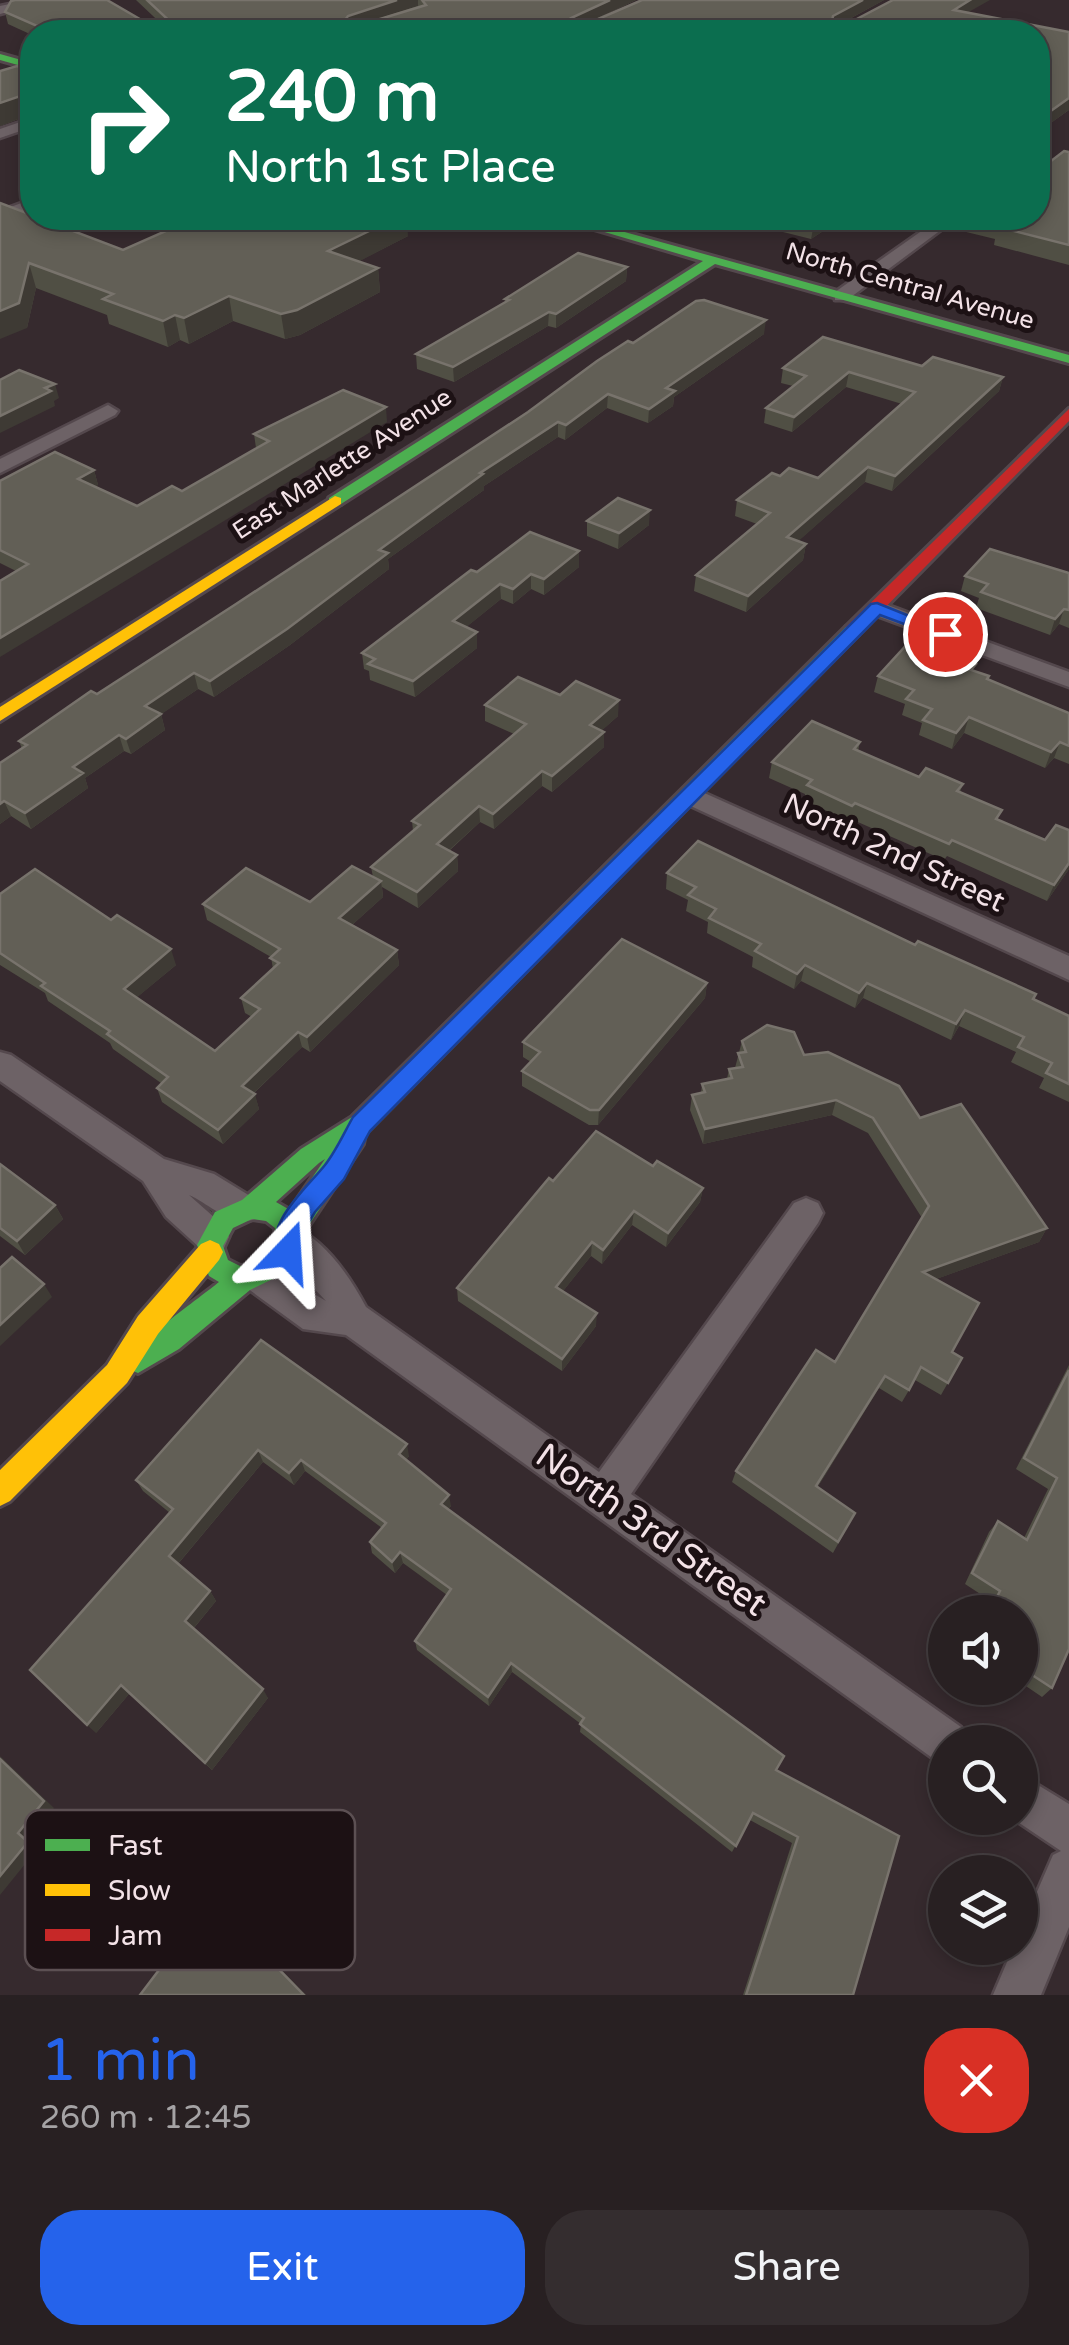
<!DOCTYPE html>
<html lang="en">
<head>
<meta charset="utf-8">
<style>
  body { margin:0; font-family:"Varela Round",sans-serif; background:#342d2f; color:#f1f3f6; height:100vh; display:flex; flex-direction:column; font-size:38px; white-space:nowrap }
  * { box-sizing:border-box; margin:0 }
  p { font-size:32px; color:#a5a3a5 }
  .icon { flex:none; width:55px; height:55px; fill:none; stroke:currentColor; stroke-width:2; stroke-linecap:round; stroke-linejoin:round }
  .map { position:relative; height:1995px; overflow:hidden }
  .side { display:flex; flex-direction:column; background:#282022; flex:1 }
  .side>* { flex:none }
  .guide { position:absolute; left:20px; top:20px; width:1030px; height:210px; border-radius:40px; box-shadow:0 5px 15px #0003,0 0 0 2px #443e40; background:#0b6e4f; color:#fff; overflow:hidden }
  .controls { position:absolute; left:928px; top:1595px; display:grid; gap:20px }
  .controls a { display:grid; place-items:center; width:110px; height:110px; border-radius:50%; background:#282022; box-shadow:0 5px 15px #0003,0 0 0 2px #443e40; font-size:50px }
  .pin { position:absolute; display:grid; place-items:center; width:85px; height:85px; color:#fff; margin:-42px; border:5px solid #fff; border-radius:50%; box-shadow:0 2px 10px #0007 }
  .me { position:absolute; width:110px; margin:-55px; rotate:20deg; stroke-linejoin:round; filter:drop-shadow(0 0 8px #0008) }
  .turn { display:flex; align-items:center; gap:35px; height:210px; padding:0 40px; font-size:45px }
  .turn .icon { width:130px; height:130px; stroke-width:2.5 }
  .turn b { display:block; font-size:70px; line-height:85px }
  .round { display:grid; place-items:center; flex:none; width:105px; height:105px; border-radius:40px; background:#342d2f }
  .head { display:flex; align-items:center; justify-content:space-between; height:170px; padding:0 40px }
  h1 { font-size:60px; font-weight:600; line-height:75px; color:#2563eb }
  .primary-button { display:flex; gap:20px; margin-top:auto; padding:20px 40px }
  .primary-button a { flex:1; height:115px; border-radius:40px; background:#2563eb; color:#fff; font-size:40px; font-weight:600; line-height:115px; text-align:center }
  .primary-button a+a { background:#342d2f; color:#f1f3f6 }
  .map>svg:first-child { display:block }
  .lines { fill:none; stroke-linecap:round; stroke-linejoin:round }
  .street-casing { stroke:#54484d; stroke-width:5 }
  .fast-casing { stroke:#54484d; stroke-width:6 }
  .slow-casing { stroke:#54484d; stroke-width:6 }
  .jam-casing { stroke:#54484d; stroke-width:6 }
  .street { fill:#6d6266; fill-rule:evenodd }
  .fast { fill:#4caf50; fill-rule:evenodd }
  .slow { fill:#ffc107; fill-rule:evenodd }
  .jam { fill:#c62828; fill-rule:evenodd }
  .wall { fill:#504f44 }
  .shaded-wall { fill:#3e3a34 }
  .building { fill:#625f56; stroke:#78736c; stroke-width:2.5 }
  .route { fill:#2563eb; stroke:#184099; stroke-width:2.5 }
  .labels { text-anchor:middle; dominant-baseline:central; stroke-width:10; stroke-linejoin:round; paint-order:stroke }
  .far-street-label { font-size:25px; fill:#f3e2e7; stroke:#1c1114 }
  .street-label { font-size:30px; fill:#f3e2e7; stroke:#1c1114 }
  .near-street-label { font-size:35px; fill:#f3e2e7; stroke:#1c1114 }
  .key { fill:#1c1114; stroke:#5c5053; stroke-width:2.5 }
  .key-label { font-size:28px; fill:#f3e2e7 }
</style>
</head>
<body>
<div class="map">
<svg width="1069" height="1995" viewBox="0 0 1069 1995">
  <rect width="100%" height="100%" fill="#362a2e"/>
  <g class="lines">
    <g class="street-casing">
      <g id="street">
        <path d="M29 0H50L0 14V6Z"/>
        <path d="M32 118V127L0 138V129Z"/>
        <path d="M32 199V209L0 222V211Z"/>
        <path d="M940 218H957L847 300H835V292Z"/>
        <path d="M108 405 118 411 115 415 0 473V459Z"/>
        <path d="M877 601 1069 672V687L869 613 866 608Z"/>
        <path d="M691 787 1069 956V980L682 802 678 796 682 790Z"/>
        <path d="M0 1052 11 1055 164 1159 214 1174 255 1199 260 1209 255 1219C231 1228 210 1204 189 1195L224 1226 229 1237 224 1248 212 1252 200 1248 166 1217 143 1181 0 1081Z"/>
        <path d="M806 1198 818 1203 823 1213 818 1223 631 1494 961 1727 968 1742H945V1763L931 1757 346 1335 303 1329 247 1288 241 1277 247 1266 259 1261 326 1301 279 1252 274 1241 279 1230 291 1226C324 1238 350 1277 366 1307L599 1472 794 1203Z"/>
        <path d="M1020 1774 1069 1804V1927L1041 1995H993L1013 1948H1020V1931L1053 1855 1061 1851 1012 1818H1020Z"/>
      </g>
    </g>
    <g class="fast-casing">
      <g id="fast">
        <path d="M0 54 32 63V69L0 60Z"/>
        <path d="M557 218H574L1069 355V363L715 264 341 504H329V498L703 261Z"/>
        <path d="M852 626 858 627V635L365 1134 363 1144 303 1234 297 1255 285 1273 250 1290 179 1349 138 1373 128 1369 124 1360C129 1349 203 1295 219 1282L209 1276 197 1245 215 1212 242 1200 301 1149 352 1117 846 627ZM325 1159 290 1210 276 1202 319 1163ZM252 1219 266 1221 275 1228 276 1243 255 1265 240 1266 228 1260 223 1246 233 1228Z"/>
      </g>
    </g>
    <g class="slow-casing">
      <g id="slow">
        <path d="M335 496 341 498V504L0 721V707Z"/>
        <path d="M210 1240 219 1244 223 1252 219 1260 158 1334 127 1383 10 1501 0 1506V1470L107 1365 138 1316 201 1244Z"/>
      </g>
    </g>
    <g class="jam-casing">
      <path id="jam" d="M1069 409V421L858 635H846V627Z"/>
    </g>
    <use href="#street" class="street"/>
    <use href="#fast" class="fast"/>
    <use href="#slow" class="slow"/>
    <use href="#jam" class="jam"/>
  </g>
  <g class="wall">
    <path d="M136 0H636L588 23 642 0H884L844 22 968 12 1069 32V110L1038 132V32H170Z"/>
    <path d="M5 12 162 32H32V35L8 24Z"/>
    <path d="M32 71V146L24 117 0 126Z"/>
    <path d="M1069 152V265L994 245 995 239 958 230 961 218H1038Z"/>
    <path d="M0 203 123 250 254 227 408 236 359 261 378 268 380 292 300 335 285 339 233 321 189 344 180 340 168 347 109 324 107 315 36 288 27 328Z"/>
    <path d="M781 218H843L811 239 779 231Z"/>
    <path d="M627 267 626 281 556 328 548 326 454 382 417 369 416 354 505 302V299Z"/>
    <path d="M764 334 674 397 673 406 648 423 607 408 565 440 558 437 484 486V490L388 559 389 569 290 645 214 697 198 689 161 714 165 730 131 754 124 751 85 778 88 788 31 829 11 816 0 824V763L22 749 19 741 97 694 236 604 633 343Z"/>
    <path d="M922 366 1003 377 999 391 892 491 865 482 798 541 806 544 803 560 746 612 694 591 696 575 757 524 735 516 737 500 780 476 818 478 902 404 846 387 792 432 764 423 766 408 793 386 781 383 783 368Z"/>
    <path d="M387 422 16 571 0 563V481L94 470 98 485 95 486 137 506 182 491 256 448 254 434Z"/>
    <path d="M587 521 649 525 618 549 587 536Z"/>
    <path d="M579 567 544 595 531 589 513 604 501 599 466 627 477 648 415 697 370 680 369 671 364 669 362 653 477 572Z"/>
    <path d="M1069 573V628L1059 624 1050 635 976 608 979 598 961 591 965 576Z"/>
    <path d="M974 671 988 679 1069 713V764L1054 758 1045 768 964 733 952 749 919 735 922 723 902 715 905 704 874 692 878 676Z"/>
    <path d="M560 695 618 716 602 730 604 732V747L552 792 542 786 494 829 480 822 449 851 457 855 458 871 418 908 382 887 383 897 352 925 397 950 399 965 310 1052 302 1047 254 1093 259 1109 223 1144 162 1102 157 1088 161 1083 113 1049 110 1043 48 1001 45 993 0 965V894L176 965 137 997 215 1051 252 1017 245 1013 241 998 273 969 271 957 207 920 203 904 310 902 373 877 371 867 413 831 412 821 514 734 485 721V705Z"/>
    <path d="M860 742 858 751 919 777 963 784 960 792 999 820 1045 840 1069 830V869L1047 901 947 856 944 860 851 819 848 821 804 800 805 794 769 778 772 762Z"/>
    <path d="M667 873 915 945 1069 1016V1102L1039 1088 1044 1078 1011 1062 1016 1052 959 1026 951 1040 863 998 855 1008 801 981 794 989 752 967 753 957 707 933 708 922 686 911 688 900 666 889Z"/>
    <path d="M707 983 705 998 598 1125H589L522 1086V1071L531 1062 523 1057V1042Z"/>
    <path d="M742 1041 804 1055 920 1118 1047 1228 1039 1242 936 1279 952 1352 962 1358 941 1395 915 1380 902 1402 879 1388 817 1488 855 1513 833 1553 732 1482 736 1471 835 1362 922 1218 868 1133 832 1115 703 1144 690 1110 692 1095 701 1093 702 1084 727 1079 729 1069 735 1068Z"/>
    <path d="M0 1164 55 1205 63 1219 25 1255 0 1236Z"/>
    <path d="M653 1166 703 1188 700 1202 666 1247 632 1225 602 1264 591 1256 563 1291 596 1326 562 1371 458 1301 457 1288 553 1181Z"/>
    <path d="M261 1340 409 1456 406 1460 451 1506 448 1509 776 1770 853 1995H743L792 1843 750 1820 732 1852 580 1732 581 1724 512 1672 489 1706 417 1650 415 1641 447 1595 403 1563 395 1573 372 1553 370 1542 382 1528 305 1471 294 1485 263 1462 178 1564 210 1591 216 1601 194 1628 268 1698 212 1770 129 1694 96 1733 170 1513 143 1491 136 1480Z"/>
    <path d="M1069 1365V1649L1052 1688 1042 1697 1020 1682V1612H986L991 1601 965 1584 989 1532 998 1521 1024 1538 1048 1489 1016 1469Z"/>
  </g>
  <g class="shaded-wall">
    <path d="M397 0H418V6L349 28 345 20 348 16Z"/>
    <path d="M610 0H636L570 31 571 18Z"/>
    <path d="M863 0H884L831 29 833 16Z"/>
    <path d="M970 0H990L951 22 954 10Z"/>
    <path d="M57 20 60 32H38L37 26Z"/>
    <path d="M26 94 31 114 0 126V103Z"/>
    <path d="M1069 98V110L1038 132V120Z"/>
    <path d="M396 218H407L408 236 331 276 328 251Z"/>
    <path d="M823 218H843L811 239 814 224Z"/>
    <path d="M29 263 36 288 27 328 0 339V311Z"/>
    <path d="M627 267 626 281 556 328V314Z"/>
    <path d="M378 268 380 292 300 335 285 339 281 314Z"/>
    <path d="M229 296 233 321 189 344 184 318Z"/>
    <path d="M549 312 548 326 454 382 453 367Z"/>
    <path d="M175 315 180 340 168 347 163 321Z"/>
    <path d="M766 320 764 334 674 397 673 406 648 423 649 409 666 388Z"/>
    <path d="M849 372 846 387 792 432 794 417Z"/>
    <path d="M1003 377 999 391 892 491 895 476Z"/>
    <path d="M55 384 59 398 54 401 55 406 0 433V416Z"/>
    <path d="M608 394 607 408 565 440 566 425Z"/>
    <path d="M386 407 387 422 0 657V638Z"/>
    <path d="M558 422V437L484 486V490L388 559 389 569 290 645 214 697 210 681 379 550 480 473Z"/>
    <path d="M868 467 865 482 785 553 787 537Z"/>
    <path d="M94 470 98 485 82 494 78 479Z"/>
    <path d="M650 510 649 525 618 549 619 533Z"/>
    <path d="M806 544 803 560 746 612 748 596Z"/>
    <path d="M579 551V567L544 595V579Z"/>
    <path d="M531 574V589L513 604V589Z"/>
    <path d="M500 584 501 599 454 637 453 621Z"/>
    <path d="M1064 609 1059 624 1050 635 1055 619Z"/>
    <path d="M477 632V648L415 697 413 681Z"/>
    <path d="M194 673 198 689 150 722 145 706Z"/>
    <path d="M619 700 618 716 590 741V725Z"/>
    <path d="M161 714 165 730 131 754 126 739Z"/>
    <path d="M969 717 964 733 952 749 956 733Z"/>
    <path d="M604 732V747L552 792V776Z"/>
    <path d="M119 735 124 751 85 778 88 788 31 829 25 813 73 767Z"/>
    <path d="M1060 742 1054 758 1045 768 1051 752Z"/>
    <path d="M542 771V786L494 829 493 814Z"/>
    <path d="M4 801 11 816 0 824V804Z"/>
    <path d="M479 806 480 822 438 860 437 844Z"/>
    <path d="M457 855 458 871 418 908 417 892Z"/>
    <path d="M1069 863V869L1047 901 1054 885Z"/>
    <path d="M381 881 383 897 342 934 339 918Z"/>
    <path d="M171 949 176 965 129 1004 124 989Z"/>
    <path d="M397 950 399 965 310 1052 307 1037Z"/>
    <path d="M805 965 801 981 794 989 797 974Z"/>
    <path d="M707 983 705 998 598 1125 599 1110Z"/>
    <path d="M867 983 863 998 855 1008 859 993Z"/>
    <path d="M965 1010 959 1026 951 1040 956 1024Z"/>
    <path d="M298 1032 302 1047 246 1100 242 1086Z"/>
    <path d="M255 1094 259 1109 223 1144 218 1130Z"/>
    <path d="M836 1100 832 1115 703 1144 705 1129Z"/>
    <path d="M703 1188 700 1202 666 1247 668 1233Z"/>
    <path d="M55 1205 63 1219 25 1255 17 1241Z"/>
    <path d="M634 1211 632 1225 602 1264 603 1250Z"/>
    <path d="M1047 1228 1039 1242 917 1286 923 1272Z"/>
    <path d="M592 1242 591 1256 556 1300V1287Z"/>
    <path d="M44 1284 52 1297 0 1346V1325Z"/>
    <path d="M597 1313 596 1326 562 1371V1359Z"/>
    <path d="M885 1376 879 1388 811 1498 816 1486Z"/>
    <path d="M407 1444 409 1456 402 1465 399 1454Z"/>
    <path d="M258 1450 263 1462 176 1566 169 1556Z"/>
    <path d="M301 1460 305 1471 294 1485 289 1473Z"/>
    <path d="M449 1495 451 1506 443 1515 441 1504Z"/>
    <path d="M400 1552 403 1563 395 1573 392 1562Z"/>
    <path d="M210 1591 216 1601 192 1630 185 1621Z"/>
    <path d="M511 1663 512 1672 489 1706 488 1697Z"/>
    <path d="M121 1685 129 1694 96 1733 87 1725Z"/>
    <path d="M263 1689 268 1698 212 1770 205 1763Z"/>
    <path d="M0 1756 54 1808 28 1840 38 1848 0 1895V1876L18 1833Z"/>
    <path d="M222 1911 228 1915 306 1995H304Z"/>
  </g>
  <g class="building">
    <path d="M15 0H107L162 32H106L57 20 37 26 5 12 11 1Z"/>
    <path d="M147 0H397L348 16 345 20 367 23 426 5 422 0H610L571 18 574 23H589L642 0H863L833 16 832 21 851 22 893 0H970L954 10 1069 32V98L1038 120V32H171L176 27Z"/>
    <path d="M17 66 32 71V74L30 75 32 76V139L22 112 31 106V97L26 94 0 103V71Z"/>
    <path d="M1064 151 1069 152V245L998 227 1004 222 985 218H1038V171Z"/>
    <path d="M0 203 32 215V218H39L123 250 195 218H223L254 227 275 218H396L328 251 378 268 297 310 281 314 229 296 184 318 175 315 163 321 103 299 113 294 29 263 19 303 0 311Z"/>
    <path d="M790 218H823L814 224Z"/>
    <path d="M578 253 627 267 556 314 549 312 453 367 416 354 509 300 505 299Z"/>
    <path d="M704 300 766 320 666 388 675 391 649 409 608 394 566 425 558 422 480 473 483 474 379 550 388 553 287 629 210 681 194 673 145 706 161 714 126 739 119 735 73 767 83 773 25 813 4 801 0 804V763L27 745 19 741 91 691 97 694 236 604 528 412 597 361 628 341 633 343 696 301Z"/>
    <path d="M823 337 922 366 933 357 1003 377 895 476 868 467 787 537 806 544 748 596 696 575 770 513 737 500 772 473 780 476 789 468 818 478 915 392 849 372 794 417 766 408 806 376 783 368Z"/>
    <path d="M19 370 55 384 45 388 51 391 0 416V380Z"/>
    <path d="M343 390 386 407 0 638V581L28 564 0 550V481L55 452 94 470 78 479 137 506 172 486 182 491 269 441 254 434Z"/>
    <path d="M618 498 650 510 619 533 587 521Z"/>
    <path d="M530 532 579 551 544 579 531 574 513 589 500 584 453 621 477 632 413 681 368 664 375 659 362 653 471 570 477 572Z"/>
    <path d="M990 549 1069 573V610L1064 609 1055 619 981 592 988 584 965 576Z"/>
    <path d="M911 640 976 664 971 670 989 676 987 679 1069 713V746L1060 742 1051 752 969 717 956 733 923 720 932 709 906 699 914 690 878 676Z"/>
    <path d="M518 677 560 695 576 681 619 700 590 725 604 732 552 776 542 771 493 814 479 806 437 844 457 855 417 892 371 867 420 825 412 821 526 724 485 705Z"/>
    <path d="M812 721 860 742 854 749 919 777 926 768 963 784 957 791 1002 810 996 819 1045 840 1056 825 1069 830V863L1054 885 952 840 949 844 855 803 852 806 807 785 812 780 772 762Z"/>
    <path d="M698 841 915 945 918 941 1036 994 1033 999 1069 1016V1084L1046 1073 1052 1063 1018 1047 1024 1037 965 1010 956 1024 867 983 859 993 805 965 797 974 755 951 761 944 709 918 716 909 688 895 696 887 667 873Z"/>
    <path d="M352 866 381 881 339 918 397 950 307 1037 298 1032 242 1086 255 1094 218 1130 157 1088 168 1077 107 1034 110 1031 41 986 45 983 0 953V894L35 869 111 920 117 915 171 949 124 989 215 1051 260 1009 241 998 279 963 270 958 280 949 203 904 246 868 310 902Z"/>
    <path d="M622 939 707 983 599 1110H590L522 1071 540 1052 523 1042Z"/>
    <path d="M767 1025 794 1032 804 1055 828 1052 899 1086 920 1118 961 1104 1047 1228 923 1272 979 1303 952 1352 962 1358 948 1383 921 1367 909 1390 885 1376 816 1486 855 1513 838 1542 736 1471 816 1350 835 1362 929 1206 873 1118 836 1100 705 1129 692 1095 705 1092 702 1084 732 1078 729 1069 743 1067 738 1053 746 1052 742 1041Z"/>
    <path d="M596 1131 653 1166 657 1161 703 1188 668 1233 634 1211 603 1250 592 1242 556 1287 597 1313 562 1359 457 1288 549 1178 553 1181Z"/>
    <path d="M0 1164 55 1205 17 1241 0 1228Z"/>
    <path d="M12 1257 44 1284 0 1325V1268Z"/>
    <path d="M261 1340 407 1444 399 1454 449 1495 441 1504 784 1756 776 1770 899 1836 853 1995H746L798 1837 753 1813 736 1846 580 1724 584 1718 511 1663 488 1697 415 1641 451 1589 400 1552 392 1562 370 1542 386 1523 301 1460 289 1473 258 1450 169 1556 210 1591 185 1621 263 1689 205 1763 121 1685 87 1725 30 1670 173 1509 136 1480Z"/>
    <path d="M1069 1370V1649L1052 1688 1020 1667V1612H989L1000 1591 972 1573 998 1521 1027 1540 1057 1478 1024 1458Z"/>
    <path d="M0 1759 44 1801 18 1833 28 1842 0 1876Z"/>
    <path d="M222 1911 304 1995H140L184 1937 194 1947Z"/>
  </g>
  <path class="route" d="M877 603 954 634 945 639 939 637 880 615 370 1131 344 1179 315 1212 303 1232 297 1261 288 1264 278 1261C262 1225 305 1190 325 1165 336 1151 344 1133 353 1117L871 604Z"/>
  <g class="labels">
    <g class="far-street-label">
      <text transform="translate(910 286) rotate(16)">North Central Avenue</text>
      <text transform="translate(342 464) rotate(-33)">East Marlette Avenue</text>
    </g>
    <g class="street-label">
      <text transform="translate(894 853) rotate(25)">North 2nd Street</text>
    </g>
    <g class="near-street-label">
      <text transform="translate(651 1530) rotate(35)">North 3rd Street</text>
    </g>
  </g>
  <rect x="25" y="1810" width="330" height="160" rx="15" class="key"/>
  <rect x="45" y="1839" width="45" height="12" fill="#4caf50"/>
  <rect x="45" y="1884" width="45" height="12" fill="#ffc107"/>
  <rect x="45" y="1929" width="45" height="12" fill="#c62828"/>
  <g class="key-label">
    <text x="108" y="1855">Fast</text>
    <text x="108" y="1900">Slow</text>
    <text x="108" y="1945">Jam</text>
  </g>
</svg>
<div class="controls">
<a><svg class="icon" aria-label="sound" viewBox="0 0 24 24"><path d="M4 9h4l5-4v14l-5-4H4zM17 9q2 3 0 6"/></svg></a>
<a><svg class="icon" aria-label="search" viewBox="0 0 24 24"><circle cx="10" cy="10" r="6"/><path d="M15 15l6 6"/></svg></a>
<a><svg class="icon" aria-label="layers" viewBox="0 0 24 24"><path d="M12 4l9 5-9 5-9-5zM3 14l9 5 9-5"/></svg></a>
</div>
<div class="pin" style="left:945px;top:634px;background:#d93025"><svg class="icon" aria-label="arrive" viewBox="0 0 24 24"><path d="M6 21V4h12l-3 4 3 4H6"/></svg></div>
<svg class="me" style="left:288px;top:1252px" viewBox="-20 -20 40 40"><path d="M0-17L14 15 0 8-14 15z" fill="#2563eb" stroke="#fff" stroke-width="4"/></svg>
<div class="guide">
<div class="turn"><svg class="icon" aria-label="right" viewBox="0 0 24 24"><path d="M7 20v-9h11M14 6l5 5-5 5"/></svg><div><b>240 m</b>North 1st Place</div></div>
</div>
</div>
<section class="side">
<div class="head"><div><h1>1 min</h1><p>260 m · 12:45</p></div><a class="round" style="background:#d93025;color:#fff"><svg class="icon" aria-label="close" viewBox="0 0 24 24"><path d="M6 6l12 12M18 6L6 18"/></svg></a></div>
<div class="primary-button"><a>Exit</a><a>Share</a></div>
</section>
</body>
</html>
